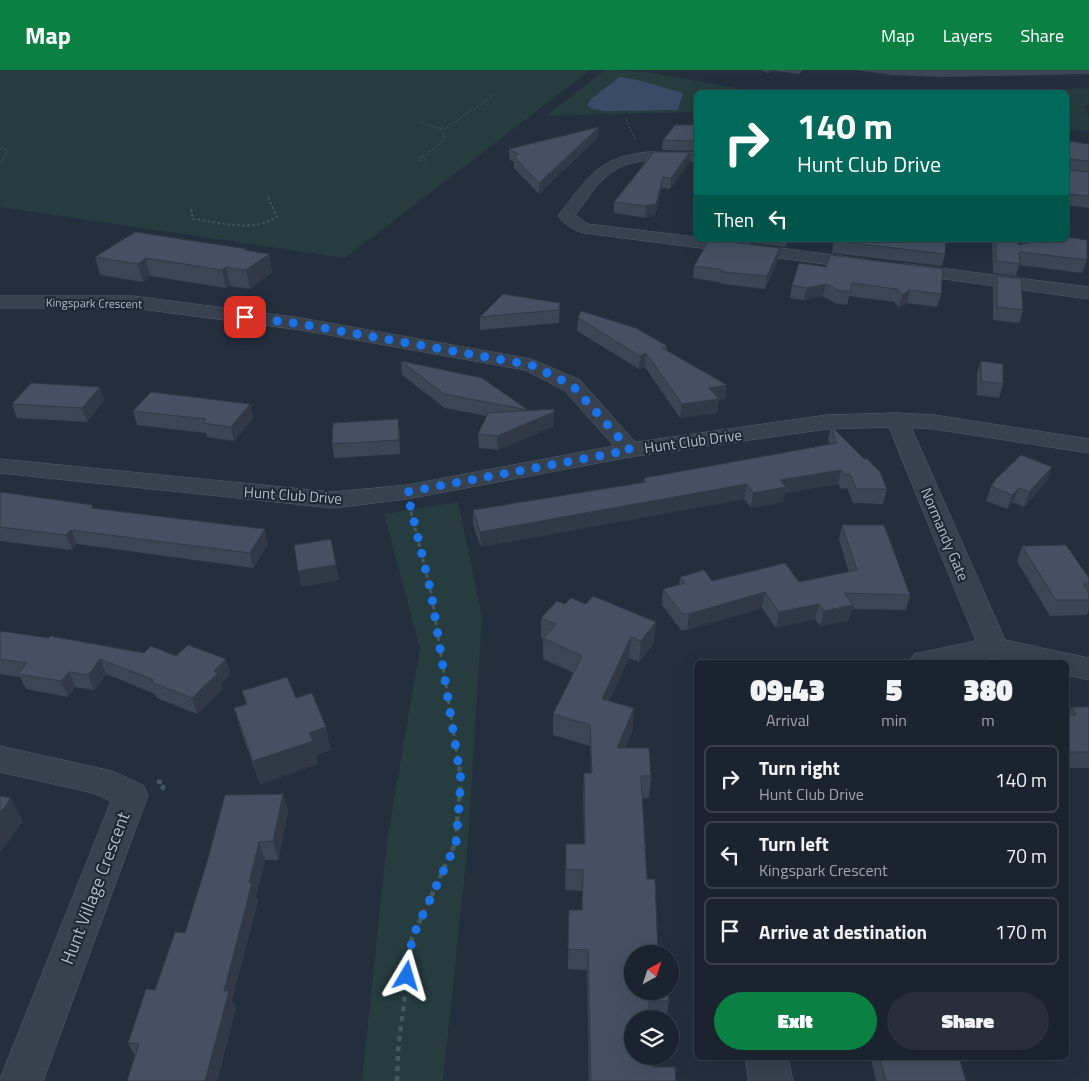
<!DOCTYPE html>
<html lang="en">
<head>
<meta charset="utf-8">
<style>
  body { margin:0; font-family:"Titillium Web",sans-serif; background:#282f3a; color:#f1f3f6; height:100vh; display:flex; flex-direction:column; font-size:19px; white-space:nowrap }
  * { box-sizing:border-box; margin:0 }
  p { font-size:16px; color:#a0a4aa }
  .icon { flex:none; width:28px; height:28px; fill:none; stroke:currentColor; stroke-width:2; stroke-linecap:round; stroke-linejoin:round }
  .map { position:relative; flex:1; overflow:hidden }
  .panel { position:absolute; left:694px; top:590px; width:375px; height:400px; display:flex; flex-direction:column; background:#1b232e; border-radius:8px; box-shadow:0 5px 20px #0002,0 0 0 1px #39404a }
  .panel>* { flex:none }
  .banner { position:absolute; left:694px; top:20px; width:375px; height:152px; border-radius:8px; box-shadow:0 5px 20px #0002,0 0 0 1px #39404a; background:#00695c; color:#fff; overflow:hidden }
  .needle { width:32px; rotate:40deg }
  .tools { position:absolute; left:624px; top:875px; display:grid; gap:10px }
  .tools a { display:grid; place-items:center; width:55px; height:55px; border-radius:50%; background:#1b232e; box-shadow:0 5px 20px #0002,0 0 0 1px #39404a; font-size:25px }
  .pin { position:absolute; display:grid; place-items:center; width:42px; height:42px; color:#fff; margin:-21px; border-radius:10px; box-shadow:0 2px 8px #0006 }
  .me { position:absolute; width:55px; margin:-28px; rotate:7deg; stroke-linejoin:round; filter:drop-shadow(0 0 4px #0008) }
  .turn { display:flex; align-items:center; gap:18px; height:105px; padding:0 20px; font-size:22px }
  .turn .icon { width:65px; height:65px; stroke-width:2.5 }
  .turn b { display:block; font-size:35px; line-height:42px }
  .then { display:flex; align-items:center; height:48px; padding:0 20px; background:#0003; gap:10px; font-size:19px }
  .eta { display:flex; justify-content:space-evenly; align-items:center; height:85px; text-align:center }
  .eta b { font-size:30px; font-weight:800; line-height:35px }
  .primary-button { display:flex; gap:10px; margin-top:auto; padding:10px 20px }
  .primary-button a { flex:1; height:58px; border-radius:30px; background:#0b8043; color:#fff; font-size:20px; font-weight:800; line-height:58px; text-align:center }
  .primary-button a+a { background:#282f3a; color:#f1f3f6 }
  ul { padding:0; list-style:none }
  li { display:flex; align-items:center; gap:15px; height:68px; margin:0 10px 8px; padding:0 10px; border:2px solid #39404a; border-radius:8px }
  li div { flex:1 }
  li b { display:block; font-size:19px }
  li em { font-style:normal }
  header { display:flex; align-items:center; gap:30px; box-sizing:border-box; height:70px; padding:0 25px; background:#0b8043; color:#fff }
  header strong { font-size:24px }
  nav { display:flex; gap:28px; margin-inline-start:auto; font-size:18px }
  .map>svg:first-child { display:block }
  .green { fill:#263c3f }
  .water { fill:#394c67 }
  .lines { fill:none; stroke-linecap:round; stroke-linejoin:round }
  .minor-casing { stroke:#565f6c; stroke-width:1 }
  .tertiary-casing { stroke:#565f6c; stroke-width:1 }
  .path-far3 { stroke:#44595c; stroke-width:1; stroke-dasharray:2 2; stroke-linecap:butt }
  .path-far2 { stroke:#44595c; stroke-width:2; stroke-dasharray:2.5 2.5; stroke-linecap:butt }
  .path-far1 { stroke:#44595c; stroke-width:3; stroke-dasharray:4 4; stroke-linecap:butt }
  .path { stroke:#44595c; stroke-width:4.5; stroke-dasharray:5 5; stroke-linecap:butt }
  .minor { fill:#38414e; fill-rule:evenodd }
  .tertiary { fill:#38414e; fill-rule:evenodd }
  .wall { fill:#3b4654 }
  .shaded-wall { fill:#303945 }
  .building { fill:#455162; stroke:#303945 }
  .route { stroke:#1a73e8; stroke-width:9; stroke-dasharray:0 16.2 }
  .labels { text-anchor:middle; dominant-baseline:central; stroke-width:4; stroke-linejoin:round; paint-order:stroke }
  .far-street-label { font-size:12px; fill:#b4bcc9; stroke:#1d2633 }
  .street-label { font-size:15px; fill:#b4bcc9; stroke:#1d2633 }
  .near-street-label { font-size:18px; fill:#b4bcc9; stroke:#1d2633 }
</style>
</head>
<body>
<header>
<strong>Map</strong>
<nav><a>Map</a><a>Layers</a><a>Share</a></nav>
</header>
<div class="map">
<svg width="1089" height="1011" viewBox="0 0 1089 1011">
  <rect width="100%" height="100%" fill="#242f3e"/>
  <g class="green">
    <path d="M0 0H590L345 188 0 137Z"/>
    <path d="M605 0 647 2 742 19H791L830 22H696V42L546 46Z"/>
    <path d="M1089 18V35H1085L1089 49V61L1066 59V22H982Z"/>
    <path d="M458 432 482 547 468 772 443 1011H362L387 771 420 578 384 444Z"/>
  </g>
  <path class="water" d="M620 7 638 10 683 23 678 40 606 41 593 39 587 35 592 28Z"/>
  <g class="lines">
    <g class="minor-casing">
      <g id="minor">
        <path d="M648 82 696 83V91C667 91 631 84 607 106 594 117 585 132 575 145L588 154 696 167V170H717L864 189 870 190 873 194 870 198 864 199 584 163C575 161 564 154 558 146L560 143C589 107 598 87 648 82Z"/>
        <path d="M907 194 1089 217V229L901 203 898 199 901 195Z"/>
        <path d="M0 226H133L301 248 531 289 580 310 642 380 638 385 630 387 622 385 564 320 525 300 301 260 133 238H0Z"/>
        <path d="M897 343 905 345 908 350 1005 570 1089 588V610L1066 605V592H1013L994 588 974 592H910L914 584 976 571 886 350 889 345Z"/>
        <path d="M0 676 112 701 143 715 148 725 43 1011H0V1009L111 731 93 723 0 702Z"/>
        <path d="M746 988H788L793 1011H749Z"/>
      </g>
    </g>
    <g class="tertiary-casing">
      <path id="tertiary" d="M897 343 934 345 1089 369V383L934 359 897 357 827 359 630 387 407 429 333 438 0 403V389L333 422 407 415 630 373 827 345Z"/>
    </g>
    <g class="path-far3">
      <path d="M626 49 635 70"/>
      <path d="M421 52 443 60 494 25"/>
      <path d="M0 78 7 80 6 86 0 93"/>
      <path d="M423 87 426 89 423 91 417 90 439 75 444 68 443 60"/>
    </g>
    <path class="path-far2" d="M191 139 193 149C220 152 252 163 277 147L267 125"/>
    <path class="path-far1" d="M411 442 431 522 458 690"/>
    <g class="path">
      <path d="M157 711 165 714 161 721"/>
      <path d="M397 1011 398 981 412 868 455 774 461 710 458 688"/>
    </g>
    <use href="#minor" class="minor"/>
    <use href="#tertiary" class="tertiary"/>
  </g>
  <g class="wall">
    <path d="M761 0H803L799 4 776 1 767 3Z"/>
    <path d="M854 0H1089V4L940 7 893 5Z"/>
    <path d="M696 55V81L662 80 663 70Z"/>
    <path d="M599 57 598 67 539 124 514 98V92L509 89V79Z"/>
    <path d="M1066 70 1075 72 1089 74V102L1069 99 1089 102V138L1066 135Z"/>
    <path d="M689 93 670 119 662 118 655 145 645 148 614 143V132Z"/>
    <path d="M731 170H788L785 177Z"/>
    <path d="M834 170 945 184 942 196 832 183Z"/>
    <path d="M992 170H1016L1018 175 1087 190 1082 203 1019 195 1016 206 993 203Z"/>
    <path d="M247 180 269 184 272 202 250 219 230 216 226 218 150 206 143 212 100 205 95 187Z"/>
    <path d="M778 190 765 219 723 214 718 212 693 208 694 196Z"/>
    <path d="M799 193 941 224 937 237 907 233 899 238 894 232 849 226 847 235 835 233 823 226 804 230 790 228 792 215Z"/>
    <path d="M997 206 1023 240 1019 253 993 250V218Z"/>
    <path d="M560 233 559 253 480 260V247Z"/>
    <path d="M578 248 667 276V280L727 315 725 329 719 330 717 343 680 348 645 297 639 299 577 261Z"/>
    <path d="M401 291 528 341 554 356 498 380 479 378 478 364 487 346 445 338 402 305Z"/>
    <path d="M981 291 1003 314 999 328 977 325V304Z"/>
    <path d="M100 317 104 330 87 352 17 348 12 334Z"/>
    <path d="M250 334 253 348 234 371 207 367 206 363 137 355 133 341Z"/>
    <path d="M398 349 400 363V384L334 388 332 374Z"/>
    <path d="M831 356 887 419 883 434 853 433 847 418 841 419 838 414 785 423 783 432 751 438 744 429 481 477 473 455V440L643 413 644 408 830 374 828 370Z"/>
    <path d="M1052 397 1047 411 1024 437 1013 432 1007 439 986 431 991 416Z"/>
    <path d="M0 422 94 438 268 474 253 498 77 474 72 480 0 471Z"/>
    <path d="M842 455 910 525 906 540 852 539 849 550 820 556 815 549 776 558 762 538 687 560H681L662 535 663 519 679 515 680 507 712 511 799 512 849 502 839 470Z"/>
    <path d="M1022 476 1089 508V540L1087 545 1050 546 1017 491Z"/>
    <path d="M557 531 654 573 639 592 629 588 609 631 633 659 625 678 651 706 649 728H642L632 884 669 931 666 949H632L653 997 676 1011H589L587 900 568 899 569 840H582V821L565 820 566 774H584L583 724 584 703H591L590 676 553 665V644L574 603 543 589V569L541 568V548Z"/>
    <path d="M0 561 144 583 176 586 226 589 230 604 221 613 223 618 197 644 157 628 155 624 106 604 94 620 75 617 68 627 26 619 20 607 0 604Z"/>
    <path d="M242 621 296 628 331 680 316 685 318 694 260 714 241 661 234 638 246 634Z"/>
    <path d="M1072 637H1089V698H1066V645H1068Z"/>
    <path d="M283 724 288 742 278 790H265L256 826 258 831 232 930 236 938 217 1011H127L135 986 128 973 155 920 185 863Z"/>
    <path d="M871 988H959L966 1011H876Z"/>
  </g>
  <g class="shaded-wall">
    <path d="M768 0H776V1L767 3Z"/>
    <path d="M599 57 598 67 539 124V113Z"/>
    <path d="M690 82 689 93 670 119 671 108Z"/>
    <path d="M663 107 662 118 655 145 645 148 646 136Z"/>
    <path d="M780 178 778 190 765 219 767 206Z"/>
    <path d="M269 184 272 202 250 219 246 200Z"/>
    <path d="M146 188 150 206 143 212 138 194Z"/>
    <path d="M226 197 230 216 226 218 222 200Z"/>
    <path d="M826 214 823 226 804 230 807 218Z"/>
    <path d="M910 220 907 233 899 238 902 225Z"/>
    <path d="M646 283 645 297 639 299 640 286Z"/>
    <path d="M727 315 725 329 719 330 717 343 680 348 682 334 709 318Z"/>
    <path d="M100 317 104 330 87 352 82 338Z"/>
    <path d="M250 334 253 348 234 371 231 357Z"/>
    <path d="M554 342V356L498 380 497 366Z"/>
    <path d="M398 349 400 363V384L399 370Z"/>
    <path d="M1052 397 1047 411 1024 437 1029 422Z"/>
    <path d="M841 400 838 414 785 423 783 432 751 438 753 423 780 410Z"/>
    <path d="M747 414 744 429 481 477 480 462Z"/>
    <path d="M1019 418 1013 432 1007 439 1012 425Z"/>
    <path d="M265 459 268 474 253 498 250 483Z"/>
    <path d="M71 460 77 474 72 480 66 465Z"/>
    <path d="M336 495 339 510 301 517 298 501Z"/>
    <path d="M765 522 762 538 687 560 689 544Z"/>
    <path d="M819 534 815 549 776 558 779 542Z"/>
    <path d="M853 535 849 550 820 556 824 541Z"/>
    <path d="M656 552 654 573 639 592 641 571Z"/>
    <path d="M631 567 629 588 601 650 602 629Z"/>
    <path d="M100 589 106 604 94 620 88 605Z"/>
    <path d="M226 589 230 604 221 613 223 618 197 644 192 628 214 601Z"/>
    <path d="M69 602 75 617 68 627 61 611Z"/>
    <path d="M634 638 633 659 616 699 617 678Z"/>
    <path d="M326 657 331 680 316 685 318 694 260 714 253 691 309 663Z"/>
    <path d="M283 724 288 742 278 790 273 771Z"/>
    <path d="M11 728 23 751 0 783V743Z"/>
    <path d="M259 772 265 790 256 826 258 831 232 930 236 938 217 1011H205L224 921Z"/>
  </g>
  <g class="building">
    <path d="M675 55H696V71L663 70Z"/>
    <path d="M599 57 539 113 514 87 518 84 509 79Z"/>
    <path d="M1066 70 1075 72 1089 74V91L1070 89 1068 90V98L1069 100 1089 102V126L1066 124Z"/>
    <path d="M654 82H690L671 108 663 107 656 134 646 136 614 132Z"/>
    <path d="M135 162 247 179 245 180 269 184 246 200 226 197 222 200 146 188 138 194 95 187Z"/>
    <path d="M1066 167 1087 170V190L1019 182 1020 194 996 191V170H1016L1018 172V175L1045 170H1066Z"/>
    <path d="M709 170H715L780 178 767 206 724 202 720 199 694 196Z"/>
    <path d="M834 170H946L945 184 834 171Z"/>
    <path d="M830 185 943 199 941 224 910 220 902 225 897 219 852 213 850 222 838 220 826 214 807 218 792 215 799 193 826 197Z"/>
    <path d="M997 206 1021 209 1023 240 997 237Z"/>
    <path d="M503 224 560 233 559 240 480 247Z"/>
    <path d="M581 241 636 258 667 276 662 278 727 315 709 318 719 329 682 334 646 283 640 286 578 248Z"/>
    <path d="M401 291 482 308 528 340 444 324Z"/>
    <path d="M981 291 1003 294V314L981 311Z"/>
    <path d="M31 313 100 317 82 338 12 334Z"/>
    <path d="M151 322 250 334 231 357 203 353 206 349 133 341Z"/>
    <path d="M554 339V342L497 366 478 364 488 343Z"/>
    <path d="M398 349 399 370 332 374 333 353Z"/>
    <path d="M831 356 864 389H867L880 402 887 419H856L850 404H844L841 400 780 410 786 417 753 423 747 414 480 462 473 440 646 412 644 408 837 373Z"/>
    <path d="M1021 385 1052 397 1029 422 1019 418 1012 425 991 416 997 408Z"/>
    <path d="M0 422 93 435 91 438 265 459 250 483 71 460 66 465 0 457Z"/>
    <path d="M842 455H884L910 525 844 523 853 535 824 541 819 534 779 542 765 522 689 544H682L663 519 685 513 680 507 704 500 712 511 785 493 799 512 857 500Z"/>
    <path d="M331 469 336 495 298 501 294 475Z"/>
    <path d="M1066 475 1089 508V514H1083L1089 523V530H1056L1022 476Z"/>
    <path d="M593 526 656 552 641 571 631 567 602 629 634 638 617 678H649L651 706H641L647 809H655L658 884H632V921H668L669 931H649L650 949H632V986H653V997H675L676 1011H591L588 880 568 879 569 840H582L583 800 566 799V774H585L584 703H592L590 655 553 644 582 586 543 568 556 554 541 548 557 531 565 534 571 528 586 534Z"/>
    <path d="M0 561 49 568 50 566 144 583 151 576 176 586 188 575 226 589 214 601 218 603 192 628 151 612 154 610 100 589 88 605 69 602 61 611 18 604 27 593 0 589Z"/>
    <path d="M287 607 296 628 312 623 326 657 309 663 313 671 253 691 234 638 247 634 242 621Z"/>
    <path d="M1072 637H1089V682H1066V645H1076Z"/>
    <path d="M283 724 273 771 259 772 249 813H252L224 921H229L205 1011H127L139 974 128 973 146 919 155 920 175 862 185 863 207 792 225 725Z"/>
    <path d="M0 726 11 728 0 743Z"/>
    <path d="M880 988H959L966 1011H886Z"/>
  </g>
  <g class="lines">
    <path class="route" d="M245 247 301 254 531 295 572 315 630 380 407 422 431 522 461 710 456 774 412 868 407 906"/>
  </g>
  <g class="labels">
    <g class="far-street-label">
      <text transform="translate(94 233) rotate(1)">Kingspark Crescent</text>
    </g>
    <g class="street-label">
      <text transform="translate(693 371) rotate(-8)">Hunt Club Drive</text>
      <text transform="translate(293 425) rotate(4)">Hunt Club Drive</text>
      <text transform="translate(945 464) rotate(67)">Normandy Gate</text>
    </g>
    <g class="near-street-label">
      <text transform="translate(95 818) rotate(-69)">Hunt Village Crescent</text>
    </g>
  </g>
</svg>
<div class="tools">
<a><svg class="needle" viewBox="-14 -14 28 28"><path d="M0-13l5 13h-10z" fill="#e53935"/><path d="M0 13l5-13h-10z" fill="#a0a4aa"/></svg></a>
<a><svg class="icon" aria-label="layers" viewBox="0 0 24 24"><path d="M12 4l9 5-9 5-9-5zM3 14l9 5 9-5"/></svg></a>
</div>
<div class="pin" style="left:245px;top:247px;background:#d93025"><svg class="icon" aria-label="arrive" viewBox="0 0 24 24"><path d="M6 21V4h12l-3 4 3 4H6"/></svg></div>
<svg class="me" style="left:407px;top:906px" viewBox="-20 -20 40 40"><path d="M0-17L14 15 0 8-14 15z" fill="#1a73e8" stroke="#fff" stroke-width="4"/></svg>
<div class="banner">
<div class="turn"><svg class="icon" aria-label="right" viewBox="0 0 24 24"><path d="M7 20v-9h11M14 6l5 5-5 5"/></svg><div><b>140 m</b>Hunt Club Drive</div></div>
<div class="then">Then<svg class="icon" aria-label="left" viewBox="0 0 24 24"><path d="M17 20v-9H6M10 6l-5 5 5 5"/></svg></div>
</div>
<section class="panel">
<div class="eta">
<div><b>09:43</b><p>Arrival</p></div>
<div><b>5</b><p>min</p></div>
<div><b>380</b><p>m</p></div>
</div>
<ul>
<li><svg class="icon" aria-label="right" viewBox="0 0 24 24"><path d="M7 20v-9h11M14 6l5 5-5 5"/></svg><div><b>Turn right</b><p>Hunt Club Drive</p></div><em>140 m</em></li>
<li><svg class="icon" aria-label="left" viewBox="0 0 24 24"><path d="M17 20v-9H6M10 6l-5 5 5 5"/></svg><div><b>Turn left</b><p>Kingspark Crescent</p></div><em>70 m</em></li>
<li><svg class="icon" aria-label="arrive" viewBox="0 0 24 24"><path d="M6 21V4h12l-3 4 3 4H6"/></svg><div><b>Arrive at destination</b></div><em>170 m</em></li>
</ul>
<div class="primary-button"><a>Exit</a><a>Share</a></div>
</section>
</div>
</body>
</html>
